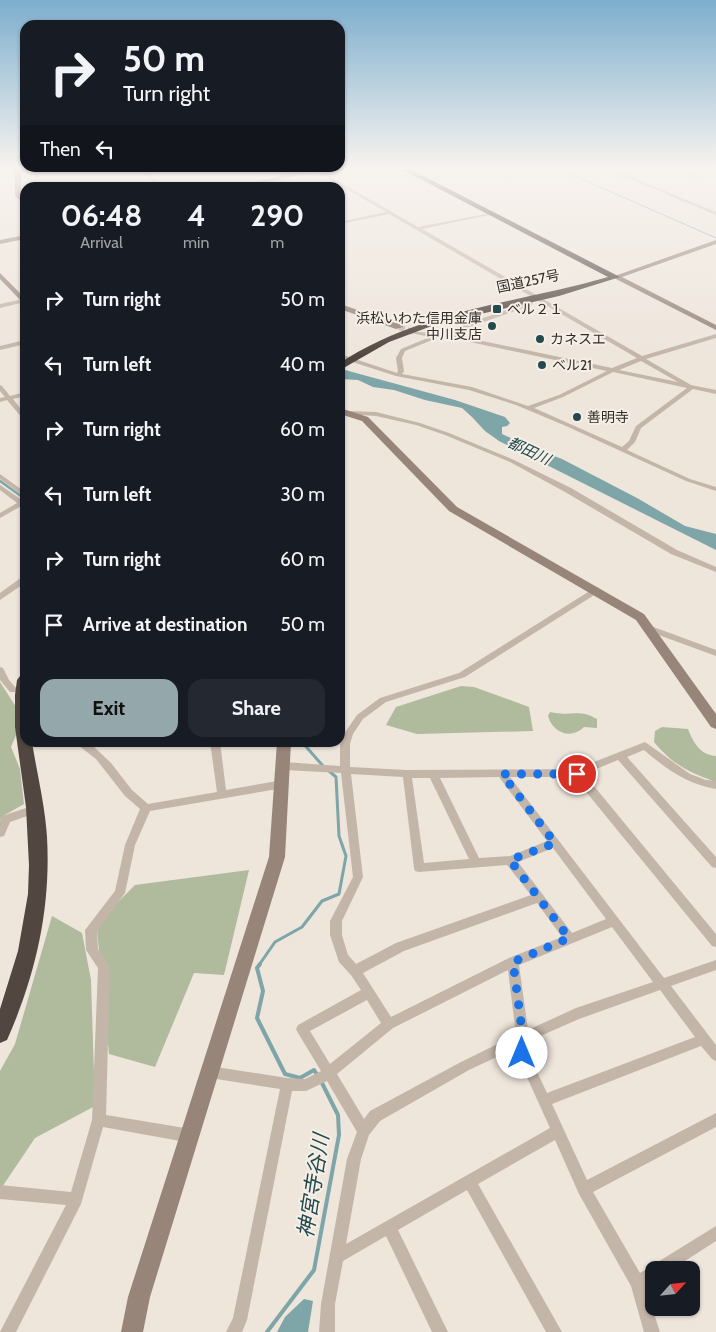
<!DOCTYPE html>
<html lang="en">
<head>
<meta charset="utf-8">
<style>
  body { margin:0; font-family:Cabin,"Noto Sans JP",sans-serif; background:#242831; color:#f1f3f6; height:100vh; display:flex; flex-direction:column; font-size:19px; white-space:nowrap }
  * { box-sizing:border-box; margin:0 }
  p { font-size:16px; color:#9ea1a6 }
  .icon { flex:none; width:28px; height:28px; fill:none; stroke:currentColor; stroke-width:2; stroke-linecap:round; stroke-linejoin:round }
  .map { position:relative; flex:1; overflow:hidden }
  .panel { position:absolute; left:20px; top:182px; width:325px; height:565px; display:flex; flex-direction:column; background:#171b24; border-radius:15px; box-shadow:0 1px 4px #0004 }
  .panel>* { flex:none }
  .guide { position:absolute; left:20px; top:20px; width:325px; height:152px; border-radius:15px; box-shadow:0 1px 4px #0004; background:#171b24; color:#f1f3f6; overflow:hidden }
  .needle { width:32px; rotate:63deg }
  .tools { position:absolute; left:645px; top:1261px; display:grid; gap:10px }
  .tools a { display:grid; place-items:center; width:55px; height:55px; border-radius:10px; background:#171b24; box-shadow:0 1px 4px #0004; font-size:25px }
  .pin { position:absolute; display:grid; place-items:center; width:42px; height:42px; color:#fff; margin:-21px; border:2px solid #fff; border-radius:50%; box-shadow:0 1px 5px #0007 }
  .me { position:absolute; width:55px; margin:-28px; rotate:0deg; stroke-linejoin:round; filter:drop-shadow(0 0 4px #0008) }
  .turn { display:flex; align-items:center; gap:18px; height:105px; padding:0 20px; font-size:22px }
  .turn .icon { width:65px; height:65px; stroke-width:2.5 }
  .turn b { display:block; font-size:35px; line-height:42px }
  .then { display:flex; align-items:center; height:48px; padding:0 20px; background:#0003; gap:10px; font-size:19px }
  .eta { display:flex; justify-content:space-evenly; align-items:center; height:85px; text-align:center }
  .eta b { font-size:30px; font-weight:800; line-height:35px }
  .button { display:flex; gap:10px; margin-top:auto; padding:10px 20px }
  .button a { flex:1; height:58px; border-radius:15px; background:#94a7aa; color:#111; font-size:20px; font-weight:800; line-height:58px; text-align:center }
  .button a+a { background:#242831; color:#f1f3f6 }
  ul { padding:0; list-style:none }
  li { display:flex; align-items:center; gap:15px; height:65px; padding:0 20px }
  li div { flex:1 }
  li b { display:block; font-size:19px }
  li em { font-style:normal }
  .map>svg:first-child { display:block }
  .green { fill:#b0bb9d }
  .water { fill:#7ea5a7 }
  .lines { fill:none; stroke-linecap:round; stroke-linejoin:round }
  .stream-far3 { stroke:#7ea5a7; stroke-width:1 }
  .stream-far2 { stroke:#7ea5a7; stroke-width:2.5 }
  .stream-far1 { stroke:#7ea5a7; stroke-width:3 }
  .stream { stroke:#7ea5a7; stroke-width:4 }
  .street-tunnel { stroke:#c8c0b7; stroke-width:6; stroke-dasharray:6 3; stroke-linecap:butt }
  .street { fill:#c4b5a9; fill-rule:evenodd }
  .secondary { fill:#97857a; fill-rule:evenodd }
  .highway { fill:#524640; fill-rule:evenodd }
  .rail { stroke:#322b27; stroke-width:1; stroke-dasharray:0.5 2; stroke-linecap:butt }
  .route { stroke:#1a73e8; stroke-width:9; stroke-dasharray:0 16.2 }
  .poi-dot { fill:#234b4e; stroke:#f6efe7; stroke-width:2 }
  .labels { text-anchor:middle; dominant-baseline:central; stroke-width:4; stroke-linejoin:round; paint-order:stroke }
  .far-street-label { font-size:14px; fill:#322b27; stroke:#f6efe7 }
  .far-poi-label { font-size:14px; fill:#322b27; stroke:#f6efe7; text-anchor:start }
  .far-water-label { font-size:15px; font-style:italic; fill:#234b4e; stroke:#f6efe7 }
  .near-water-label { font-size:21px; font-style:italic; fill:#234b4e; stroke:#f6efe7 }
</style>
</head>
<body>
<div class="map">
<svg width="716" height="1332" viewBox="0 0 716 1332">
  <rect width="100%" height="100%" fill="#eee5db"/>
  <g class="green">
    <path d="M0 682 16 707 19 728 11 747 20 769 24 804 3 816 0 820Z"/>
    <path d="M461 686 474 687 529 707 533 731 417 734 386 725 396 707Z"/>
    <path d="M550 712C570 717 578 708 597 719V728L584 727C571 740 553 733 548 716Z"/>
    <path d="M662 727 688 729C693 742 700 755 716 756V782C689 772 673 765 654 742L655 731Z"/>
    <path d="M249 870 224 975 194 973 155 1067 109 1054 97 930 106 914 135 885Z"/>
    <path d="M52 916 82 933 91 980 95 1106 35 1138 0 1190V1071L15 1044Z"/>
  </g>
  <g class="water">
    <path d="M345 370 455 400 505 417 510 423 507 426 502 427V434L525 445 562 459 637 498 685 526 716 534V550L499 441 485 431 472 417 462 408 425 400 394 390 373 387 358 380 340 379V371Z"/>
    <path d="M304 1299 313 1301 308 1332H277L285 1317Z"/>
  </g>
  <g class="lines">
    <g class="stream-far3">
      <path d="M559 169 716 238"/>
      <path d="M676 169 702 179"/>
    </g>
    <path class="stream-far2" d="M0 481 25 499"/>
    <g class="stream-far1">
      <path d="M302 742 323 766"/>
      <path d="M259 965 275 942 302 927 322 901 339 894 346 856 339 836 336 777 329 771"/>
    </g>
    <g class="stream">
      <path d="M260 964 257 968 263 991 257 1018 285 1074 300 1078 314 1070 318 1076"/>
      <path d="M267 1332 314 1270 339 1135 338 1115 321 1081"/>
    </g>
    <path class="street-tunnel" d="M399 327 413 332"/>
    <g class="street">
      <path d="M138 169H143L167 188H162Z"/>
      <path d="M312 169H317L418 227 491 213 489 215 422 229 642 356 716 334V338L646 359 691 385 716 390V394L693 389 641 428 635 442 627 450 690 479 716 487V491L686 481 566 426 516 405 469 390 396 376 340 358V354L397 373 398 371 396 358 401 349 430 337 411 333V331L437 334 527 303V300L530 298 533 300 532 305 449 334 612 368 637 358 389 214 340 224V222L386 212ZM442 336 607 371 559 395 528 406 472 387 402 374 404 371 402 358 405 351ZM641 361 678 382 619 370ZM613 372 687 388 636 426 629 441 622 447 534 408 563 397Z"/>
      <path d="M606 169H612L716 212V215Z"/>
      <path d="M23 299 25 300V302L0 308V304Z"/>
      <path d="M25 340V344L0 350V346Z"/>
      <path d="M0 385 2 386 10 396 25 392V396L13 399 25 414V420L23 419 7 400 0 402V398L5 397 0 391Z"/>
      <path d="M349 411 376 412 420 423 449 433 514 460 571 488 677 550 716 567V572L671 554 565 492 510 462 445 435 416 425 376 416 347 414 346 413Z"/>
      <path d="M0 474 25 492V497L0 479Z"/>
      <path d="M0 485 22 500 25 499V504L0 518V513L17 503 0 490Z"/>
      <path d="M22 577H25V583L0 600V593Z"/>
      <path d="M596 587 599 588 600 590 599 592 465 677 386 702 363 719 353 734 350 744V767L407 770 576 769 645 742 690 774 706 780 716 781V789C687 784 666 769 644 750L627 757 716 857V868L712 867 618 760 584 774 716 934V947L712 946 574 777H510L664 978 716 960V970L671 986 716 1045V1061L712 1059 701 1046 552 1104 587 1180 716 1113V1127L593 1192 640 1273 716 1226V1241L671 1270H654V1281L645 1286 660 1332H644L631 1286 579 1194 555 1140 478 1184 562 1332H546L467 1190 398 1230 448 1332H432L386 1236 343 1261 335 1304V1332H319L321 1304 347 1159 357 1132 327 1081 306 1091H292L247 1320 242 1332H226L233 1318 280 1089 210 1078 206 1076 204 1072 206 1068 210 1066 287 1078 305 1079 321 1071 298 1033 296 1029 298 1025 361 990 351 975 339 962 330 935V921L353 877 341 773 284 770 281 769 279 766 281 763 284 762 340 766V744L346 731 357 715 380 698 459 673ZM351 774 403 777 414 868 415 871 419 872 507 865 531 895 396 943 356 964 348 955 342 935V921L363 877ZM499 777 547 841 510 856 479 858 440 778ZM412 778H430L469 859 424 863ZM553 848 606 919 572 933 518 862ZM537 903 562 937 509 958 391 1017 363 973 404 951ZM612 927 653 982 576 1008 528 1030 519 965ZM508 970 516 1035 461 1062 370 1111 364 1119 337 1074 393 1028ZM660 990 695 1037 547 1093 528 1053 529 1041 579 1019ZM367 1000 381 1023 330 1064 310 1031ZM516 1048V1053L550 1128 346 1244 361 1159 369 1135 380 1121 469 1070Z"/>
      <path d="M648 625 716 650V656L645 630 644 628Z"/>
      <path d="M0 667 3 668 9 680 15 687 25 686V692H10L0 680Z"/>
      <path d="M74 742H86L93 746 111 763 132 790 148 804 217 792 210 742H220L226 790 283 780 286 781 288 784 286 787 283 788 150 811 135 845 125 893 97 931 98 949 110 967 106 1115 191 1129 196 1131 198 1136 196 1141 191 1143 103 1127 81 1204 16 1332H0L66 1205 0 1199V1185L71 1192 92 1120 98 968 86 950 85 930 115 891 125 845 140 809 125 796 96 759Z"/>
      <path d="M35 805 39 806 40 809 39 812 10 822 4 836 0 837V821L2 816Z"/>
    </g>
    <g class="secondary">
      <path d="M15 169H21V195L25 199V204L15 196Z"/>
      <path d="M311 169H323L243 188H229Z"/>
      <path d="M25 235V239L0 244V240Z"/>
      <path d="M716 240V244L622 277 716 325V330L612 277Z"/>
      <path d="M0 273 25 298V305L0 279Z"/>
      <path d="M340 304 402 325 403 327 396 329 340 309Z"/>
      <path d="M340 408 368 417 457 507 644 614 716 714V729L711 727 636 620 449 511 362 421 340 414Z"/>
      <path d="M277 742H291L285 857 150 1297 143 1332H121L128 1297 269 857Z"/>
    </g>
    <g class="highway">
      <path d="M401 169H410L620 277 559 296 437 324 389 342 340 370V363C420 310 518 303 608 277Z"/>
      <path d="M25 675V742H32C37 774 45 805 47 837 51 908 36 975 7 1040L0 1043V1009L18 951 28 894 29 865 26 807 15 727V695L17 680 20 676Z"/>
    </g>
    <path class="rail" d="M706 169 716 173"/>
  </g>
  <linearGradient id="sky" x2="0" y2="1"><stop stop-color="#7daece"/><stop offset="0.47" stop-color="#f7f3ef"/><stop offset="1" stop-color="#f7f3ef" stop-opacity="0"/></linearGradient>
  <rect width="716" height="356" fill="url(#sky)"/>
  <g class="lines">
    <path class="route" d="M522 1053 523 1038 513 962 569 938 510 860 555 843 502 774H577"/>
  </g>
  <g class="poi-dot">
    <rect x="492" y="304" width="10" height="10" rx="2.5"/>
    <circle cx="492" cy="326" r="5"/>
    <circle cx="540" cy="339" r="5"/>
    <circle cx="542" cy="365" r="5"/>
    <circle cx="577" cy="417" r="5"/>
  </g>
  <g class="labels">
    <g class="far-street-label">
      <text transform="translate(528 281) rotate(-12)">国道257号</text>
    </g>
    <g class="far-poi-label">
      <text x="507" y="309">ベル２１</text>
      <text x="482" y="318" text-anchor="end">浜松いわた信用金庫<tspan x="482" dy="16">中川支店</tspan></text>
      <text x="550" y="339">カネスエ</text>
      <text x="552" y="365">ベル21</text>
      <text x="587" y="417">善明寺</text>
    </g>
    <g class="far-water-label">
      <text transform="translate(529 451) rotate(25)">都田川</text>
    </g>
    <g class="near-water-label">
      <text transform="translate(313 1186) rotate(-81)">神宮寺谷川</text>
    </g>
  </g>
</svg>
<div class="tools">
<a><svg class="needle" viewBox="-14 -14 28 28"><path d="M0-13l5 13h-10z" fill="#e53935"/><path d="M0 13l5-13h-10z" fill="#9ea1a6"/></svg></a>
</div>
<div class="pin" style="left:577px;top:774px;background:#d93025"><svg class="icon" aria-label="arrive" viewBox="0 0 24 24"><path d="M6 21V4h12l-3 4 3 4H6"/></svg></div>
<svg class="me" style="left:522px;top:1053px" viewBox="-20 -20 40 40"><circle r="19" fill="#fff"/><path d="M0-13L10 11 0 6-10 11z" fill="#1a73e8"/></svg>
<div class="guide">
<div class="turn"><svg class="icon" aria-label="right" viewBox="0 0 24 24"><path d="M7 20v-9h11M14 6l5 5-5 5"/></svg><div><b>50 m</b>Turn right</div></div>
<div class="then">Then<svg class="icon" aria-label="left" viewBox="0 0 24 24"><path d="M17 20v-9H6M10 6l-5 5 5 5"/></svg></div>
</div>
<section class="panel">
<div class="eta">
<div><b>06:48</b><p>Arrival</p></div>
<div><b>4</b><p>min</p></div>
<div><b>290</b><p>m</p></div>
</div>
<ul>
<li><svg class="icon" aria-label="right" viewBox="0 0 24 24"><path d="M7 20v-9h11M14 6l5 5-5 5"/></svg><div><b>Turn right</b></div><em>50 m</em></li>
<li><svg class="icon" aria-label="left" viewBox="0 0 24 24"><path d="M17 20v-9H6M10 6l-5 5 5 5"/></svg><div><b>Turn left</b></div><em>40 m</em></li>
<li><svg class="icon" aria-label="right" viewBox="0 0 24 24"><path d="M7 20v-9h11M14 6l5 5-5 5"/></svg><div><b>Turn right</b></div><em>60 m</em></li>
<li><svg class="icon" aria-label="left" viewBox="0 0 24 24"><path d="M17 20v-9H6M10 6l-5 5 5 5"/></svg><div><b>Turn left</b></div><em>30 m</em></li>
<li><svg class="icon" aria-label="right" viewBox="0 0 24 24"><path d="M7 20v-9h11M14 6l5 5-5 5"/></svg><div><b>Turn right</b></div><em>60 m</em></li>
<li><svg class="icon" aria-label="arrive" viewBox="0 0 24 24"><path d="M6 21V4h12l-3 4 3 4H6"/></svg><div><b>Arrive at destination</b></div><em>50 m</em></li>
</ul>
<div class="button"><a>Exit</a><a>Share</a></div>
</section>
</div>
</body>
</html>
